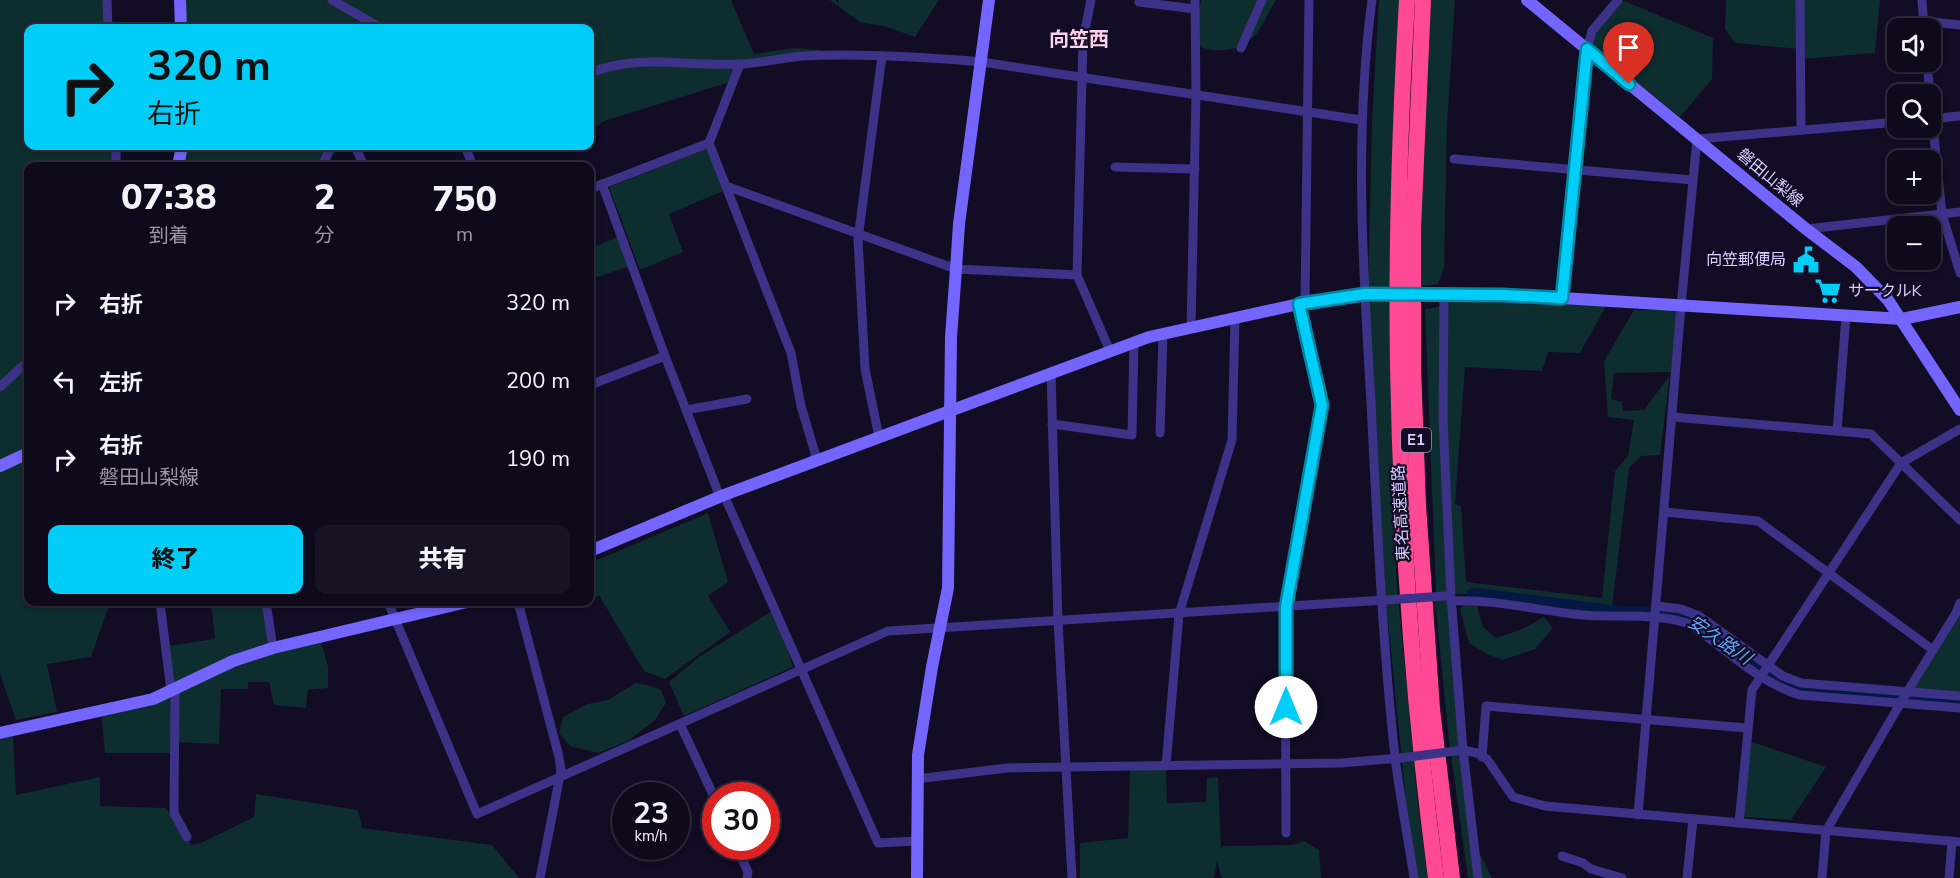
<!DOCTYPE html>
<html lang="ja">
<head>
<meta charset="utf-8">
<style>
  body { margin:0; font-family:"Nunito Sans","Noto Sans JP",sans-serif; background:#171224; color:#f1f3f6; height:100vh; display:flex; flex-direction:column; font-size:22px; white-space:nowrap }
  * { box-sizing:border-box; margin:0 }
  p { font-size:20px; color:#9b9aa3 }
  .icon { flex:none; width:33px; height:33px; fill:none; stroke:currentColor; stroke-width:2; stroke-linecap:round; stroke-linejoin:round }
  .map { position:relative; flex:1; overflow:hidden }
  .details { position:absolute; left:24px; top:162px; width:570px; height:444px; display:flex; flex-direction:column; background:#0e091b; border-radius:12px; box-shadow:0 3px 9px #0003,0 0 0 2px #2e2a3a }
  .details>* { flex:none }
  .top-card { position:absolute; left:24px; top:24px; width:570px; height:126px; border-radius:12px; box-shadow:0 3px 9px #0003,0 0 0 2px #2e2a3a; background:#00cef9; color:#111; overflow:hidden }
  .controls { position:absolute; left:1887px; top:18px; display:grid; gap:12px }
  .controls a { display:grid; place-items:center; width:54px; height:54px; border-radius:12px; background:#0e091b; box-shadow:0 3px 9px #0003,0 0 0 2px #2e2a3a; font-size:30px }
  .speed { position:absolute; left:612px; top:782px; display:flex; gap:12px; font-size:30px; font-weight:700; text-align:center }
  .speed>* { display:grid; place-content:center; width:78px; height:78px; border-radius:50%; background:#0e091b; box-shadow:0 3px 9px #0003,0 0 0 2px #2e2a3a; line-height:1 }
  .speed small { font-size:15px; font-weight:400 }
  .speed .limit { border:9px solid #d22; background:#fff; color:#111 }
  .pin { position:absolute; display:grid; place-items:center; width:51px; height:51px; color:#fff; margin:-62px -26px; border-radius:50% 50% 50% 0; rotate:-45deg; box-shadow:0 0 6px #0007 }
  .pin .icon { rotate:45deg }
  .me { position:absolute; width:66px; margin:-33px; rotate:0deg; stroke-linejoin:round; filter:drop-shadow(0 0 4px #0008) }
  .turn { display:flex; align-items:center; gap:21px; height:126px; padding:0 24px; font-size:27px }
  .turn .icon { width:78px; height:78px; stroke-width:2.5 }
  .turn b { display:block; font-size:42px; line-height:51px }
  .eta { display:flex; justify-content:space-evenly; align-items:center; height:102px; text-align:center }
  .eta b { font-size:36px; font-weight:800; line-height:42px }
  .action { display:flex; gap:12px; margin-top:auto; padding:12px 24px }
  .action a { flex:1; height:69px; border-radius:12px; background:#00cef9; color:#111; font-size:24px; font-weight:800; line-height:69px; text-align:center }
  .action a+a { background:#171224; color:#f1f3f6 }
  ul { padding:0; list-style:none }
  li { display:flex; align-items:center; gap:18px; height:78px; padding:0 24px }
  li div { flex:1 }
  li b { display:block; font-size:22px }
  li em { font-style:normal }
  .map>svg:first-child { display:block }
  .green { fill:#0e2d2e }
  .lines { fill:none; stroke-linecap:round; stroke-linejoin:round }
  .river { stroke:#051743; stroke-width:15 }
  .street { stroke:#3c3287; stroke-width:9 }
  .secondary { stroke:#7465ff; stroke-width:12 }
  .highway { stroke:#ff4993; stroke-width:16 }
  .street-bridge { stroke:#3c3287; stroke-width:9 }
  .secondary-bridge { stroke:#7465ff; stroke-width:12 }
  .route-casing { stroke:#0086a2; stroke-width:15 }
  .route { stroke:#00cef9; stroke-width:10 }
  .labels { text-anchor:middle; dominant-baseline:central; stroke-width:4.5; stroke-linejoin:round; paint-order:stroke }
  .shield { fill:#120c24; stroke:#9c94bd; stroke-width:1.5 }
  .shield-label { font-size:15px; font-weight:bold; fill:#d7ceff }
  .street-label { font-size:16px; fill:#d7ceff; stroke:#120c24 }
  .poi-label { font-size:16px; fill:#d7ceff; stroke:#120c24; text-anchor:end }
  .water-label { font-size:18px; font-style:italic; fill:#5ca8ff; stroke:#120c24 }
  .quarter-label { font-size:20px; font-weight:bold; fill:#ffd0eb; stroke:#120c24 }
</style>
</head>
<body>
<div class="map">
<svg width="1960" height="878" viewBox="0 0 1960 878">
  <rect width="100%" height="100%" fill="#120c24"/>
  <g class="green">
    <path d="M0 0H103L108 28H28V146H116V151L112 166H28V602H110L91 657 47 664 57 712 16 720 0 674Z"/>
    <path d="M180 0H731L754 54 795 48 821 50 813 56 743 64 727 83 604 121 590 131V28H181Z"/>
    <path d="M830 0H836L838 4 839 0H939L915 37 887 27 860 22Z"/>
    <path d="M1201 0H1276C1269 11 1264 24 1257 33 1244 50 1220 54 1201 47L1195 32Z"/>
    <path d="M1379 0H1401L1392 316 1396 575 1418 805 1428 878H1414L1413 871 1387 611 1369 376 1368 287 1372 123Z"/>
    <path d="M1428 0H1455L1447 125 1444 268 1438 284 1418 286Z"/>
    <path d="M1622 0 1713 38 1712 79 1680 117 1591 46 1594 29Z"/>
    <path d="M1726 0H1880L1875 53 1803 59 1800 49 1735 43 1725 29Z"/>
    <path d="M181 146H339L327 166H177Z"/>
    <path d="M708 148 723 191 669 214 683 252 640 270 609 187Z"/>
    <path d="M618 237 628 267 594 278 590 259V248Z"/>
    <path d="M1449 294 1609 301 1580 353 1548 352 1542 371 1465 367 1455 504 1461 506 1466 582 1602 598 1615 471 1628 456 1634 420 1608 417 1604 361 1634 310H1677L1671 372 1614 373 1611 399 1622 402 1623 411 1644 410 1670 375 1660 455 1641 456 1629 468 1612 607 1474 595 1483 627 1496 638 1522 629 1544 617 1553 628 1535 649 1503 660 1487 654 1469 643 1460 609 1473 595 1436 592 1425 309 1444 306Z"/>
    <path d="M708 513 728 582 708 596 730 632 665 679 644 671 599 595 590 600V563Z"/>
    <path d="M1448 600 1479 852 1492 878H1468L1449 740 1435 601Z"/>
    <path d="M1960 601V699L1912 692Z"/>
    <path d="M211 602H266L273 644 320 637 328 667V688L308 690 306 708 274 705 269 682H248V689H221L219 744 174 742 175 689 162 647 215 639Z"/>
    <path d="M775 609 793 667 684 716 669 682 699 657Z"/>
    <path d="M635 683 648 685 661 690 666 703 655 720 628 741 598 753 570 746 559 733 563 717 588 704 608 700Z"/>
    <path d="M171 691 172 753H105L101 711Z"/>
    <path d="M13 736 16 795 100 777V806L166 808 191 845 201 843 254 817 256 794 358 810 362 828 492 845 519 878H0V739Z"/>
    <path d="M1749 741 1826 767 1791 820 1743 817Z"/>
    <path d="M1130 766 1166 770 1167 803 1206 802 1207 778 1218 777 1221 850 1223 846 1293 845 1304 841 1319 850 1321 878H1222L1217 861 1214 878H1080V843L1128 838Z"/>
  </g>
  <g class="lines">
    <path class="river" d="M1474 595 1614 613 1682 615 1696 621 1789 687 1801 689 1960 703"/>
    <g class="street">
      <path d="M107 0 108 28"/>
      <path d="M332 0 381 28"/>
      <path d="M1091 0 1083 40 1077 275 1110 351"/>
      <path d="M1372 0C1354 134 1363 269 1371 403 1377 521 1382 639 1395 757 1400 797 1408 838 1414 878"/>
      <path d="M1800 0 1801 130"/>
      <path d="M1922 0 1924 28"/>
      <path d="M1139 2 1195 9"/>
      <path d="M1924 21 1960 25"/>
      <path d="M1241 48 1262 0"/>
      <path d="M1927 62 1930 94"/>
      <path d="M590 73C637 53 689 67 739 64 761 63 782 58 803 56 863 53 923 57 982 62L1361 120"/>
      <path d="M1930 98 1942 214 1960 273"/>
      <path d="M1930 119 1960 116"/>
      <path d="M709 143 791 353 801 406 815 453V461"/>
      <path d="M116 146V166"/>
      <path d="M355 146 364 166"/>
      <path d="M465 146 473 166"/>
      <path d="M1454 159 1693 180"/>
      <path d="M322 166 331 146"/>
      <path d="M1115 167 1195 169"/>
      <path d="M602 184 665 356 720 497"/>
      <path d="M726 186 956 269 1077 275"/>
      <path d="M590 189 709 143 740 64"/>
      <path d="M1806 229 1960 212"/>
      <path d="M1444 294 1443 419 1451 596 1463 750 1478 878"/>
      <path d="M1562 298 1587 49 1592 31 1618 0"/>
      <path d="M1305 303 1309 0"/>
      <path d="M1191 328 1196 95 1195 0"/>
      <path d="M1051 373 1058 621 1072 878"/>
      <path d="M590 385 665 356"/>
      <path d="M0 387 28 361"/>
      <path d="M686 410 747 399"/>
      <path d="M1672 417 1871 434 1960 520"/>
      <path d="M1052 424 1132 435 1134 342"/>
      <path d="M1837 431 1846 316"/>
      <path d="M1160 433 1163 334"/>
      <path d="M879 437 865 369 858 239 882 56"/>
      <path d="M724 495 878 843 916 841"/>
      <path d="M1664 512 1758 521 1933 650"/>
      <path d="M1451 601C1498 599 1538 611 1583 615 1619 618 1659 612 1692 625 1726 650 1760 683 1800 695L1960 708"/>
      <path d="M160 602 171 691"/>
      <path d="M266 602 273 648"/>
      <path d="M388 602 477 814 888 631 1386 600"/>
      <path d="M518 602 559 757 561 770 540 878"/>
      <path d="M1657 606 1681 609 1699 616 1783 676 1801 683 1960 696"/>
      <path d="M175 689 174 813 187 837"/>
      <path d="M680 724 716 801"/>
      <path d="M1463 750 1477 753 1487 759 1513 797 1545 806 1960 842"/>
      <path d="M1482 757 1486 706 1747 728"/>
      <path d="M1166 766 1179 614 1232 440 1235 319"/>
      <path d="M917 779 1007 768 1341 763 1399 758"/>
      <path d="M1638 815 1681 306 1697 139 1898 122"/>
      <path d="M1739 823 1752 690 1901 463 1960 429"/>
      <path d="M1286 833 1285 607 1322 405 1299 304"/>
      <path d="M736 846 748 872 747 878"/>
      <path d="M1562 856 1583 863 1591 869 1622 878"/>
      <path d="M1687 878 1693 819"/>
      <path d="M1822 878 1826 831 1907 692 1956 613 1960 603"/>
      <path d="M1949 878 1952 841"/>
    </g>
    <g class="secondary">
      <path d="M180 0 181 28"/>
      <path d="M1527 0 1806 229 1856 267 1888 300 1960 410"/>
      <path d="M178 166 182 146"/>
      <path d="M1437 294 1562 298 1902 319 1960 307"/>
      <path d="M0 466 28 453"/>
      <path d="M590 551 724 495 1149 337 1299 304 1373 294"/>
      <path d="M0 733 153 699 233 661 273 648 467 602"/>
      <path d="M917 878 918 755 932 667 948 588 951 337 956 269 959 224 989 0"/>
    </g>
    <g class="highway">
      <path d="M1407 0C1400 122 1396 245 1398 367 1401 538 1414 709 1436 878"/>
      <path d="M1423 0 1413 229V367L1418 505 1432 709 1452 878"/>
    </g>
    <g class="street-bridge">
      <path d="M1386 600 1445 596"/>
      <path d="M1401 758 1463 750"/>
    </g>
    <path class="secondary-bridge" d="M1373 294H1437"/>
  </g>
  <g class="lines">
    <g class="route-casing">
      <path id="route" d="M1286 707V607L1322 405 1299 304 1365 294 1503 295 1562 298 1587 49 1629 84"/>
    </g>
    <use href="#route" class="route"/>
  </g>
  <defs>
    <g id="civic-bare" transform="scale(2.07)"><path d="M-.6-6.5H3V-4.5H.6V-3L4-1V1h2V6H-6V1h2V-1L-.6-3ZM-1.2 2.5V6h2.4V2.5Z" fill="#00cef9" stroke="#120c24" stroke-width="2.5" paint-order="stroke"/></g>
    <g id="supermarket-bare" transform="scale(2.07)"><path d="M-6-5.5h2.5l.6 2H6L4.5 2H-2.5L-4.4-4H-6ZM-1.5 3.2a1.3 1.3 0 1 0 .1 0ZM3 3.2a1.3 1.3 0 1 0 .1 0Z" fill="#00cef9" stroke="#120c24" stroke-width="2.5" paint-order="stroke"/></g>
  </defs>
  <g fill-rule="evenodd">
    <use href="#civic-bare" x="1806" y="260"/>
    <use href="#supermarket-bare" x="1828" y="291"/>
  </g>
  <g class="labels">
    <rect class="shield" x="1401" y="428" width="30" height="24" rx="4.5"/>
    <g class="shield-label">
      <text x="1416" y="440">E1</text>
    </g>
    <g class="street-label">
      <text transform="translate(1770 178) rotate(40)">磐田山梨線</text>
      <text transform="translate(1401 513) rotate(-93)">東名高速道路</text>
    </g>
    <g class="poi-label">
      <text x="1786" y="260">向笠郵便局</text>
      <text x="1848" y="291" text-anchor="start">サークルK</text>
    </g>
    <g class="water-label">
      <text transform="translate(1720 640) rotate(34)">安久路川</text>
    </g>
    <g class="quarter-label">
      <text x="1079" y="39">向笠西</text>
    </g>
  </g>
</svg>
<div class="controls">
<a><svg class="icon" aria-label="sound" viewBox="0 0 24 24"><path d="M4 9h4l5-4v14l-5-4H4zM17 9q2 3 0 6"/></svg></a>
<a><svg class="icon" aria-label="search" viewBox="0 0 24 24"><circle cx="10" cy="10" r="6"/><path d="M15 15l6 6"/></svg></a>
<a>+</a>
<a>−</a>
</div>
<div class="speed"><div>23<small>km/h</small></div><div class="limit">30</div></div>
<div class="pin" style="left:1629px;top:84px;background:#d93025"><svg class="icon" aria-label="arrive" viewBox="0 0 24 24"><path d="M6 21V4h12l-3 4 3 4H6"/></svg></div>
<svg class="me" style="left:1286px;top:707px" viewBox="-20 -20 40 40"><circle r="19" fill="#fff"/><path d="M0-13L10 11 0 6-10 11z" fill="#00cef9"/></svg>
<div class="top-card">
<div class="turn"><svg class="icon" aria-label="right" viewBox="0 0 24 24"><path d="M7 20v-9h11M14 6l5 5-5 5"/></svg><div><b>320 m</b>右折</div></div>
</div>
<section class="details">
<div class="eta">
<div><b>07:38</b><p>到着</p></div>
<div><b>2</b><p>分</p></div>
<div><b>750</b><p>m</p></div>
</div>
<ul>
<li><svg class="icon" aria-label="right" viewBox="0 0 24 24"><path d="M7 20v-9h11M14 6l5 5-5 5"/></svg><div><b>右折</b></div><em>320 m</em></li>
<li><svg class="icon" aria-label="left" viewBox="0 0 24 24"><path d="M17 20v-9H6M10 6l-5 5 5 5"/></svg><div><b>左折</b></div><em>200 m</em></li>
<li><svg class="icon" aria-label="right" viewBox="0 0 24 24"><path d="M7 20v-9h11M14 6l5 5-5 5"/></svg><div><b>右折</b><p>磐田山梨線</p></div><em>190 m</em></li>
</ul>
<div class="action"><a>終了</a><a>共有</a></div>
</section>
</div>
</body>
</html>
